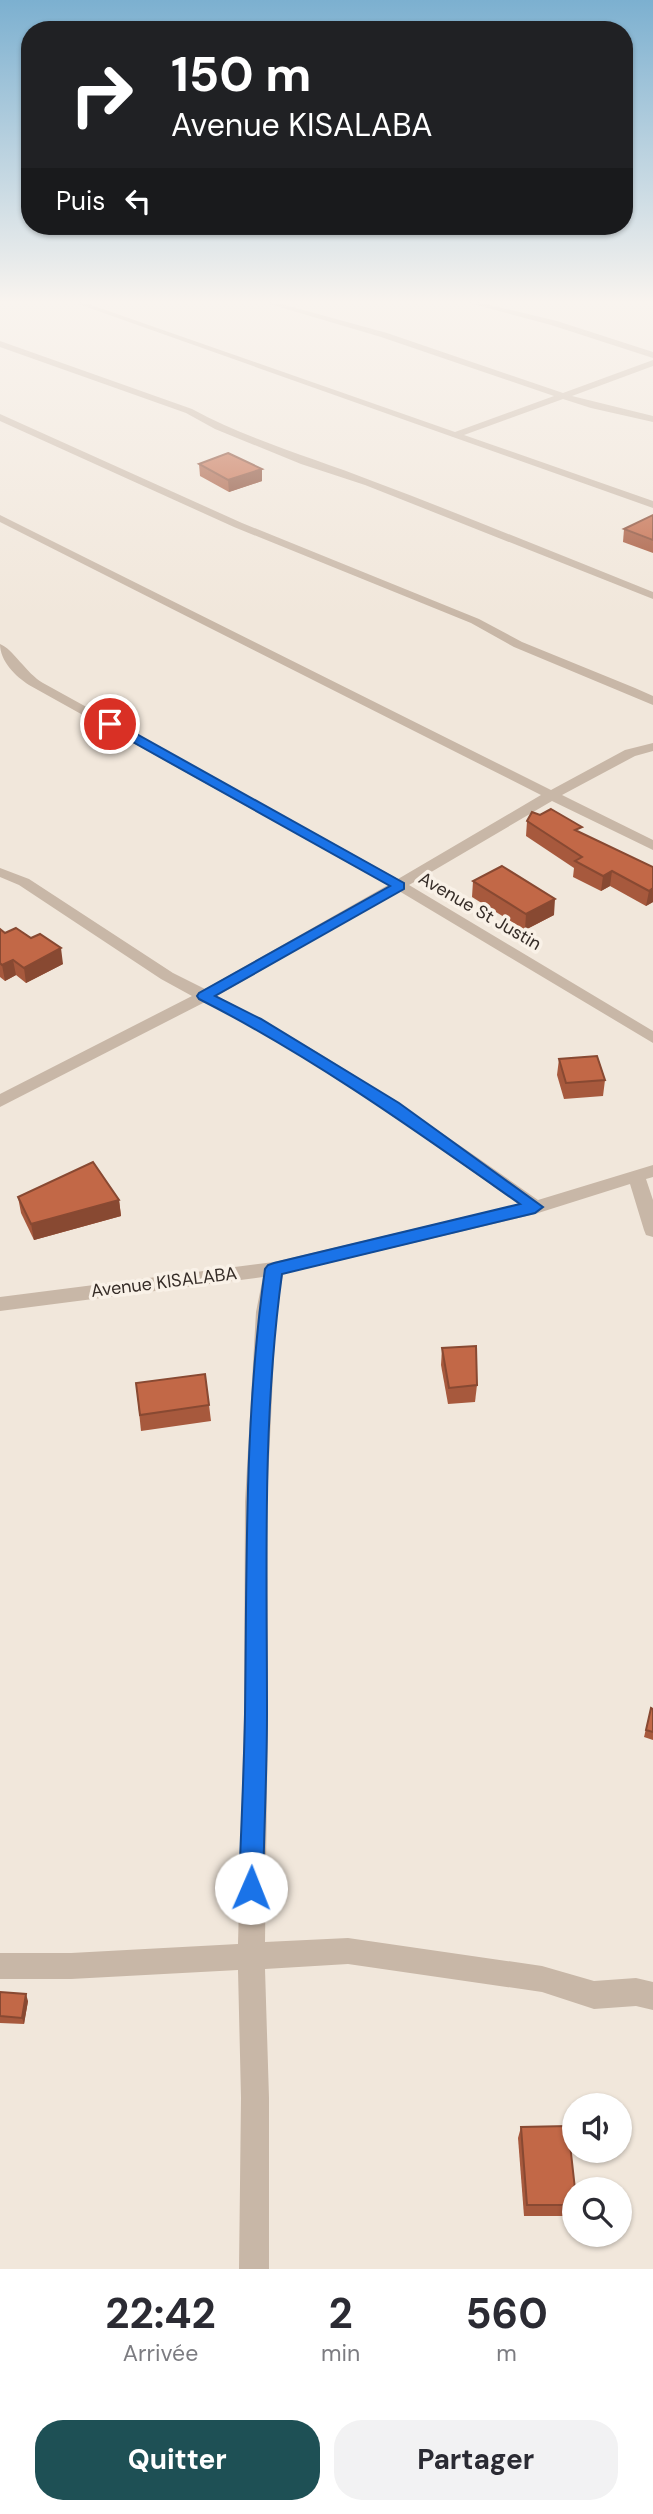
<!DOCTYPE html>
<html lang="fr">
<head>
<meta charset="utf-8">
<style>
  body { margin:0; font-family:"DM Sans",sans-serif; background:#f2f2f3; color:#2b2b33; height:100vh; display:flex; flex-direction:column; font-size:26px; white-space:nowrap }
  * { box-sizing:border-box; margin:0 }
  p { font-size:23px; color:#7c7c81 }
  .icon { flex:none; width:38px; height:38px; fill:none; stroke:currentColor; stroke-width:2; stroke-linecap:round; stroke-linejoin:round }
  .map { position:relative; height:2269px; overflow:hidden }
  .drawer { display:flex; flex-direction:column; background:#fff; flex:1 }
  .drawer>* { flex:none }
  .guide { position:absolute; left:21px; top:21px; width:612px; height:214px; border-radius:28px; box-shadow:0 2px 5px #0004; background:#202124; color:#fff; overflow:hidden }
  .tools { position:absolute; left:562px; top:2093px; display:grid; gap:14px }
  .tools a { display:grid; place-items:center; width:70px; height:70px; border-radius:50%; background:#fff; box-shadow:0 2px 5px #0004; font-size:35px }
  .pin { position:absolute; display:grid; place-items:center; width:60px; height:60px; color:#fff; margin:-30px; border:4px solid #fff; border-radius:50%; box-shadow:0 2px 7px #0007 }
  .me { position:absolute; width:77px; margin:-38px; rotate:1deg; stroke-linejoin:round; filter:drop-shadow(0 0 5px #0008) }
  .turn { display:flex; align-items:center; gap:24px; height:147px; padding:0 35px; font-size:32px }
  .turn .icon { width:91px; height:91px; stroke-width:2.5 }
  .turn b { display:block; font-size:49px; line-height:60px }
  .then { display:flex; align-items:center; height:66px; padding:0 35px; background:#0003; gap:14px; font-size:26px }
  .eta { display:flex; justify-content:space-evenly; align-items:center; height:119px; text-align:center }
  .eta b { font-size:42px; font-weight:700; line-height:49px }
  .cta { display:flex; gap:14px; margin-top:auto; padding:14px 35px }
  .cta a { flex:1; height:80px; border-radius:28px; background:#1e5055; color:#fff; font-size:28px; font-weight:700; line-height:80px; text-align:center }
  .cta a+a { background:#f2f2f3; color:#2b2b33 }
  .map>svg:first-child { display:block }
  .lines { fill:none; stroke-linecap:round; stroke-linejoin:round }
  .minor { fill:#c8b7a7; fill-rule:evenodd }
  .wall { fill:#a7593d }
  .shaded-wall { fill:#884932 }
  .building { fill:#c26847; stroke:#884932; stroke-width:2 }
  .route { fill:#1a73e8; stroke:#114b97; stroke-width:2 }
  .labels { text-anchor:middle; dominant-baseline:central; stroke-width:7; stroke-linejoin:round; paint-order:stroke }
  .street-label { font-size:18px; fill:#352c27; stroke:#f9f1e7 }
</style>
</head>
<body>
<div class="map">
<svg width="653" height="2269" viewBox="0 0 653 2269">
  <rect width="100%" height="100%" fill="#f1e7db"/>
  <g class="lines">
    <g class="minor">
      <path d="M67 300H77L455 432 554 396 381 337 256 300H267L387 333 563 393 653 360V366L572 396 653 416V422L591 408 563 399 464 435 653 501V508Z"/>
      <path d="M458 300H470L557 321 653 352V358L551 325Z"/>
      <path d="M0 341 192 409C251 441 314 458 375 482 468 517 560 555 653 592V599L365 485 301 464 215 429 186 413 0 347Z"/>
      <path d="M0 414 242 523 479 619 522 642 635 688 653 696V705L514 647 471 623 234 527 0 421Z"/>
      <path d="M0 515 551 790 625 750 653 743V751L635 756 562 795 653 840V850L552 801 409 885 653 1031V1043L399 891 217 996C330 1054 434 1127 538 1200L653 1165V1177L646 1179 653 1200V1237L646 1235 644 1230 630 1184 535 1214 283 1274 276 1312 267 1502 268 1715 265 1942 348 1938 542 1966 594 1981 636 1978 653 1982V2010L636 2006 594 2009 542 1992 348 1964 265 1969 269 2098V2269H239L241 2098 238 1970 71 1979H0V1953H71L238 1944 244 1715 245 1502 256 1312 263 1277 0 1311V1297L274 1262 518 1204C417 1132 316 1060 205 1002L0 1107V1094L192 996 161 979 19 885 0 877V868L29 879 173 973 205 989 388 885 29 685C15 676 0 661 0 644 13 649 26 673 43 683L398 879 541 795 0 522Z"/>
    </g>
  </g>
  <g class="wall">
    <path d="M199 464 262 469V481L229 492 200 476Z"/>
    <path d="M653 515V553L623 542 624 529Z"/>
    <path d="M527 821 581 833 653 867V902L646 906 610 886 601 891 573 877 574 868 526 836Z"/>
    <path d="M473 881 554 915 525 930 472 897Z"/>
    <path d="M0 929 5 933 63 964 26 983 16 975 5 981 0 977Z"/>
    <path d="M559 1059 605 1080 603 1096 564 1099 557 1075Z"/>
    <path d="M18 1197 119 1200 121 1216 34 1240 21 1213Z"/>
    <path d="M442 1348 477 1385 475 1402 448 1404 441 1365Z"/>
    <path d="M136 1383 209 1405 211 1421 141 1431Z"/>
    <path d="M651 1708 653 1709V1740L644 1737Z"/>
    <path d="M0 1992 28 2001 24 2024 0 2023Z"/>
    <path d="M521 2127 574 2189V2211L572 2216H524L518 2138Z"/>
  </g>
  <g class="shaded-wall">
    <path d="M262 469V481L229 492 228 480Z"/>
    <path d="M612 871 610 886 601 891 603 876Z"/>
    <path d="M653 888V902L646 906 649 891Z"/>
    <path d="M555 899 554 915 525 930 526 914Z"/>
    <path d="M61 948 63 964 26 983 24 968Z"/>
    <path d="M13 960 16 975 5 981 2 965Z"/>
    <path d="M119 1200 121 1216 34 1240 31 1224Z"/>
    <path d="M26 1994 28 2001 24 2024 22 2018Z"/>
  </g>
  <g class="building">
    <path d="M228 453 262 469 228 480 199 464Z"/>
    <path d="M653 515V540L624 529Z"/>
    <path d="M551 809 582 827 575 830 653 867V888L649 891 612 871 603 876 575 861 582 857 527 821 532 812 540 815Z"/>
    <path d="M502 866 555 899 526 914 473 881Z"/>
    <path d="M16 928 31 938 40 934 61 948 24 968 13 960 2 965 0 963V929L5 933Z"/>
    <path d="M597 1056 605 1080 566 1083 559 1059Z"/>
    <path d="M93 1162 119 1200 31 1224 18 1197Z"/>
    <path d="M476 1346 477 1385 449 1388 442 1348Z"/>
    <path d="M205 1374 209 1405 140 1415 136 1383Z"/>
    <path d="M651 1708 653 1709V1732L646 1730Z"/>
    <path d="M0 1992 26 1994 22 2018 0 2016Z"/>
    <path d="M568 2126 575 2189 574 2205H527L521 2127Z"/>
  </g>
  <linearGradient id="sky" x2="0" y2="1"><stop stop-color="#7cb0d0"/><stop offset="0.49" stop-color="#f9f4ef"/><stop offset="1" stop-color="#f9f4ef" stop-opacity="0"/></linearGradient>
  <rect width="653" height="617" fill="url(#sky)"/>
  <path class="route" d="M106 722H115L404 883V889L215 996 261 1019 399 1103 543 1207 535 1213 282 1274C262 1420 267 1566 267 1713 267 1772 264 1830 263 1888L259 1897 251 1900 243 1897 239 1888C241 1830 244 1772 245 1714 247 1565 244 1417 265 1269L268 1265 274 1263 520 1204C416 1131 313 1057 199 999L197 996 199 993 390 886 106 727Z"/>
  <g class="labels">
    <g class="street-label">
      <text transform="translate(480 911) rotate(30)">Avenue St Justin</text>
      <text transform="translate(164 1282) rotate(-7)">Avenue KISALABA</text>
    </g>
  </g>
</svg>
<div class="tools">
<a><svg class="icon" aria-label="sound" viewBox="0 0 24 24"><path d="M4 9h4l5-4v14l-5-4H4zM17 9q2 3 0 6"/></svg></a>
<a><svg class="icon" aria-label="search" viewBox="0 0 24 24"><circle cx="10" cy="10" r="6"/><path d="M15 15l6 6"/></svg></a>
</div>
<div class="pin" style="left:110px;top:724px;background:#d93025"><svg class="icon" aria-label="arrive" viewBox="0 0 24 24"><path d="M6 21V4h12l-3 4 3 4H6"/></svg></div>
<svg class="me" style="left:251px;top:1888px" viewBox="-20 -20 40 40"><circle r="19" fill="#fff"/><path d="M0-13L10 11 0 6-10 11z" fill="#1a73e8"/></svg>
<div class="guide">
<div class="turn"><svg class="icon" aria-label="right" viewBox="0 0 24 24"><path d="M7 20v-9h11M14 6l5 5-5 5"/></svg><div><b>150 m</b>Avenue KISALABA</div></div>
<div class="then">Puis<svg class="icon" aria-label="left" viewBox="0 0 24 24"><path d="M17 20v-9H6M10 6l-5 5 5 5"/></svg></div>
</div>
</div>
<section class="drawer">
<div class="eta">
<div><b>22:42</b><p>Arrivée</p></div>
<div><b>2</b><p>min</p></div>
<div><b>560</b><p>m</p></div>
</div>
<div class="cta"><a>Quitter</a><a>Partager</a></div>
</section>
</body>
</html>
